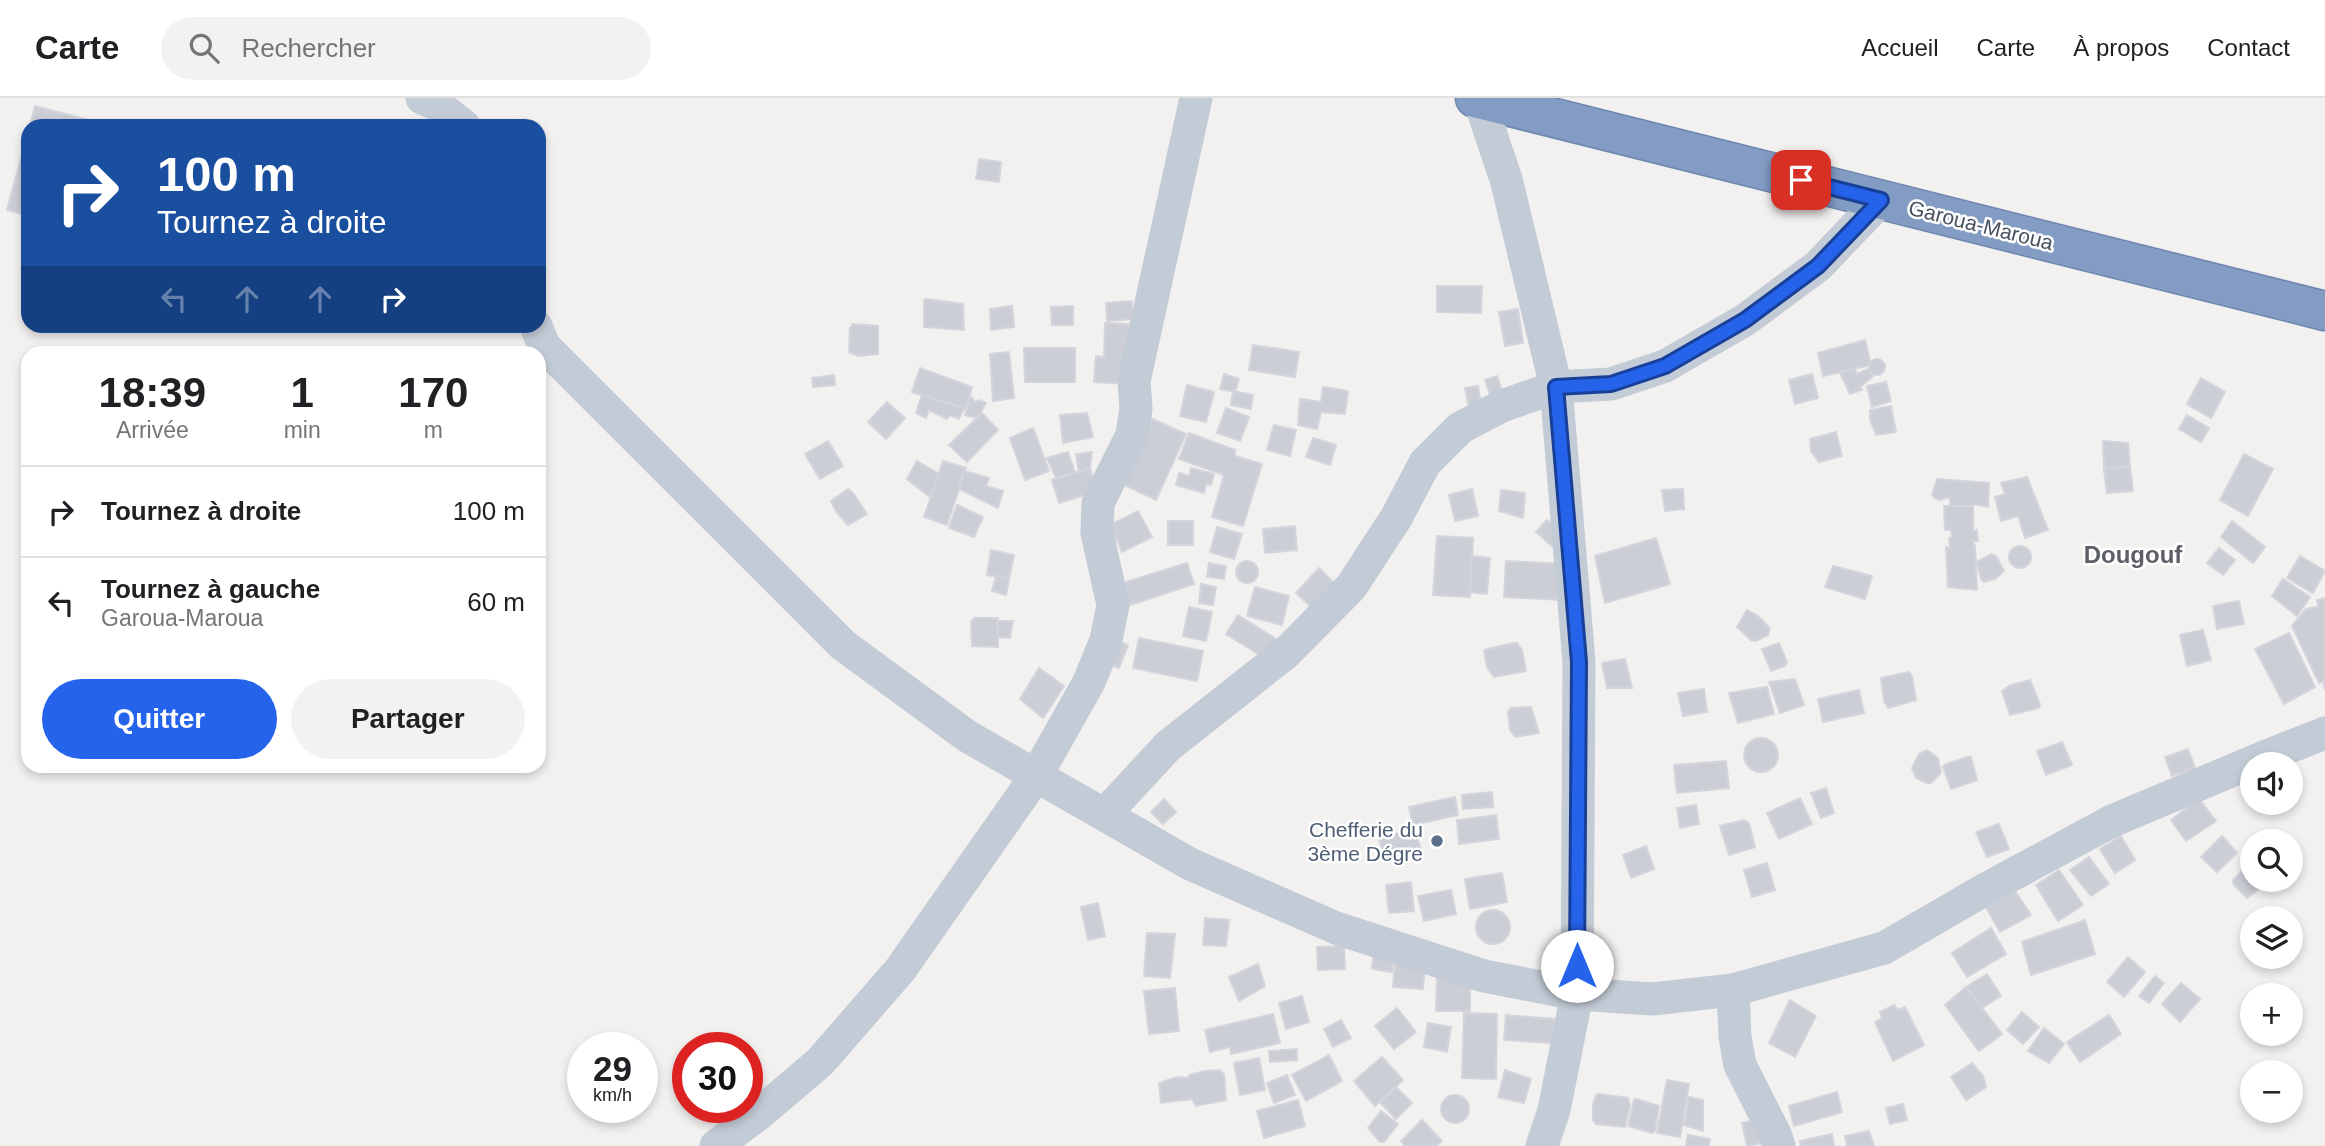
<!DOCTYPE html>
<html lang="fr">
<head>
<meta charset="utf-8">
<style>
  body { margin:0; font-family:Arial,sans-serif; background:#f2f2f2; color:#202124; height:100vh; display:flex; flex-direction:column; font-size:26px; white-space:nowrap }
  * { box-sizing:border-box; margin:0 }
  p { font-size:23px; color:#757577 }
  .icon { flex:none; width:38px; height:38px; fill:none; stroke:currentColor; stroke-width:2; stroke-linecap:round; stroke-linejoin:round }
  .map { position:relative; flex:1; overflow:hidden }
  .panel { position:absolute; left:21px; top:248px; width:525px; height:427px; display:flex; flex-direction:column; background:#fff; border-radius:21px; box-shadow:0 4px 10px #0003 }
  .panel>* { flex:none }
  .banner { position:absolute; left:21px; top:21px; width:525px; height:214px; border-radius:21px; box-shadow:0 4px 10px #0003; background:#1a4fa0; color:#fff; overflow:hidden }
  .fabs { position:absolute; left:2240px; top:654px; display:grid; gap:14px }
  .fabs a { display:grid; place-items:center; width:63px; height:63px; border-radius:50%; background:#fff; box-shadow:0 4px 10px #0003; font-size:35px }
  .speed { position:absolute; left:567px; top:934px; display:flex; gap:14px; font-size:35px; font-weight:700; text-align:center }
  .speed>* { display:grid; place-content:center; width:91px; height:91px; border-radius:50%; background:#fff; box-shadow:0 4px 10px #0003; line-height:1 }
  .speed small { font-size:18px; font-weight:400 }
  .speed .limit { border:10px solid #d22; background:#fff; color:#111 }
  .pin { position:absolute; display:grid; place-items:center; width:60px; height:60px; color:#fff; margin:-30px; border-radius:14px; box-shadow:0 4px 10px #0006 }
  .me { position:absolute; width:77px; margin:-38px; rotate:0deg; stroke-linejoin:round; filter:drop-shadow(0 0 5px #0008) }
  .turn { display:flex; align-items:center; gap:24px; height:147px; padding:0 21px; font-size:32px }
  .turn .icon { width:91px; height:91px; stroke-width:2.5 }
  .turn b { display:block; font-size:49px; line-height:60px }
  .lanes { display:flex; align-items:center; height:66px; padding:0 21px; background:#0003; justify-content:center; gap:35px; direction:ltr }
  .lanes .off { opacity:.35 }
  .eta { display:flex; justify-content:space-evenly; align-items:center; height:119px; text-align:center }
  .eta b { font-size:42px; font-weight:800; line-height:49px }
  .action { display:flex; gap:14px; margin-top:auto; padding:14px 21px }
  .action a { flex:1; height:80px; border-radius:42px; background:#2563eb; color:#fff; font-size:28px; font-weight:800; line-height:80px; text-align:center }
  .action a+a { background:#f2f2f2; color:#202124 }
  ul { padding:0; list-style:none }
  li { display:flex; align-items:center; gap:21px; height:91px; padding:0 21px; border-top:2px solid #e0e0e0 }
  li div { flex:1 }
  li b { display:block; font-size:26px }
  li em { font-style:normal }
  header { display:flex; align-items:center; gap:42px; box-sizing:border-box; height:98px; padding:0 35px; background:#fff; border-bottom:2px solid #e0e0e0 }
  header strong { font-size:33px }
  nav { display:flex; gap:38px; margin-inline-start:auto; font-size:24px }
  .search { width:490px; height:63px; background:#f2f2f2; display:flex; align-items:center; gap:18px; box-sizing:border-box; padding:0 24px; border-radius:38px; color:#757577; font-size:26px }
  .map>svg:first-child { display:block }
  .building { fill:#ccced6; stroke:#d4d5dc; stroke-width:2 }
  .lines { fill:none; stroke-linecap:round; stroke-linejoin:round }
  .highway-casing { stroke:#6e87af; stroke-width:41 }
  .street { stroke:#c3cbd6; stroke-width:33 }
  .highway { stroke:#839cc4; stroke-width:38 }
  .route-casing { stroke:#184099; stroke-width:18 }
  .route { stroke:#2563eb; stroke-width:12 }
  .service-dot { fill:#5c6f8a; stroke:#fff; stroke-width:2.5 }
  .labels { text-anchor:middle; dominant-baseline:central; stroke-width:5; stroke-linejoin:round; paint-order:stroke }
  .street-label { font-size:21px; fill:#465160; stroke:#fff }
  .service-label { font-size:21px; fill:#4e5e75; stroke:#fff; text-anchor:end }
  .quarter-label { font-size:24px; font-weight:bold; fill:#5c5f66; stroke:#fff }
</style>
</head>
<body>
<header>
<strong>Carte</strong>
<div class="search"><svg class="icon" aria-label="search" viewBox="0 0 24 24"><circle cx="10" cy="10" r="6"/><path d="M15 15l6 6"/></svg>Rechercher</div>
<nav><a>Accueil</a><a>Carte</a><a>À propos</a><a>Contact</a></nav>
</header>
<div class="map">
<svg width="2325" height="1048" viewBox="0 0 2325 1048">
  <rect width="100%" height="100%" fill="#f3f0f0"/>
  <g class="building">
    <path d="M35 8 97 24 96 28H30Z"/>
    <path d="M28 34V118L7 112Z"/>
    <path d="M979 61 1001 64 999 84 976 81Z"/>
    <path d="M1437 188H1482L1481 215 1437 214Z"/>
    <path d="M927 201 963 206 964 232 924 229V202Z"/>
    <path d="M1132 203 1133 221 1107 223 1106 205Z"/>
    <path d="M1012 208 1014 229 991 232 990 211Z"/>
    <path d="M1073 208V227H1052L1051 209Z"/>
    <path d="M1518 211 1523 245 1505 248 1499 214Z"/>
    <path d="M1105 225 1129 226 1127 286 1094 284 1096 258 1104 259Z"/>
    <path d="M853 226 878 228V256L858 258 849 254 850 230Z"/>
    <path d="M1865 242 1871 267 1823 278 1818 255Z"/>
    <path d="M1253 247 1299 254 1295 279 1249 272Z"/>
    <path d="M1024 250H1075V284H1025Z"/>
    <path d="M1009 254 1014 300 993 303 990 256Z"/>
    <circle cx="1877" cy="269" r="8"/>
    <path d="M920 270 972 289 966 311 912 294Z"/>
    <path d="M1855 271 1857 276 1868 271 1873 278 1860 289 1862 292 1850 296 1840 275Z"/>
    <path d="M1224 276 1239 281 1235 294 1220 291Z"/>
    <path d="M1812 276 1818 300 1795 306 1789 282Z"/>
    <path d="M834 277 835 287 813 289 812 280Z"/>
    <path d="M1497 278 1504 299 1492 303 1485 282Z"/>
    <path d="M2201 280 2225 294 2211 320 2187 306Z"/>
    <path d="M1886 284 1891 303 1872 309 1867 288Z"/>
    <path d="M1187 287 1214 294 1206 324 1180 318Z"/>
    <path d="M1478 288 1482 312 1470 315 1465 290Z"/>
    <path d="M1323 289 1348 293 1345 316 1321 314 1317 331 1298 327 1300 301 1321 304Z"/>
    <path d="M1233 293 1253 297 1251 311 1231 307Z"/>
    <path d="M922 297 964 310 959 321 950 317 947 321 929 312 926 320 916 315Z"/>
    <path d="M971 299 975 304 979 302 986 305 977 320 965 317Z"/>
    <path d="M887 304 905 320 886 341 868 324Z"/>
    <path d="M1891 308 1896 334 1876 337 1870 321V312Z"/>
    <path d="M1226 310 1249 319 1240 343 1217 335Z"/>
    <path d="M982 315 998 332 967 364 949 347Z"/>
    <path d="M1087 315 1093 339 1063 345 1060 317Z"/>
    <path d="M2187 317 2209 330 2201 344 2179 331Z"/>
    <path d="M1148 319 1186 336 1156 402 1118 384Z"/>
    <path d="M1274 327 1296 332 1290 358 1267 352Z"/>
    <path d="M1033 330 1049 373 1025 382 1010 340Z"/>
    <path d="M1836 334 1842 358 1819 364 1811 353 1810 341Z"/>
    <path d="M1189 335 1235 352V358L1262 366 1243 428 1212 419 1224 377 1179 361Z"/>
    <path d="M1313 340 1336 347 1330 367 1306 359Z"/>
    <path d="M828 343 843 368 820 381 805 356Z"/>
    <path d="M2103 343 2128 345 2130 368 2104 371Z"/>
    <path d="M1068 354 1075 375 1056 380 1047 360Z"/>
    <path d="M1092 354 1090 370 1079 374 1076 356Z"/>
    <path d="M2244 356 2273 371 2248 418 2220 402Z"/>
    <path d="M917 363 939 376 931 400 907 381Z"/>
    <path d="M943 363 966 370 947 427 924 419Z"/>
    <path d="M2130 368 2133 393 2107 395 2104 371Z"/>
    <path d="M1090 370 1097 393 1059 405 1052 382Z"/>
    <path d="M1191 370 1214 376 1211 387 1206 386 1204 395 1176 387 1179 375 1189 378Z"/>
    <path d="M964 373 989 380 986 388 1003 393 998 410 959 391Z"/>
    <path d="M2027 379 2048 432 2025 440 2018 418 2001 423 1995 399 2005 396 2001 385Z"/>
    <path d="M1937 381 1989 385 1988 409 1973 406V408H1950V399L1940 402 1934 400 1932 397Z"/>
    <path d="M848 391 853 395 867 416 848 427 837 415 831 403Z"/>
    <path d="M1472 391 1478 418 1455 423 1449 397Z"/>
    <path d="M1683 391 1684 411 1665 413 1662 392Z"/>
    <path d="M1501 392 1525 395 1523 420 1499 413Z"/>
    <path d="M957 407 983 419 974 439 949 430Z"/>
    <path d="M1944 408H1973V433L1977 432 1978 443H1972L1975 448 1977 492 1948 489 1946 449 1950 450 1949 440H1952L1951 432H1945Z"/>
    <path d="M1138 413 1152 439 1122 454 1110 427Z"/>
    <path d="M1547 422 1564 437 1553 449 1536 434Z"/>
    <rect x="1168" y="423" width="25" height="24"/>
    <path d="M2232 423 2265 449 2253 465 2221 439Z"/>
    <path d="M1295 428 1297 452 1265 455 1263 431Z"/>
    <path d="M1217 429 1242 436 1234 461 1210 454Z"/>
    <path d="M1437 438 1473 440 1470 499 1433 497Z"/>
    <path d="M1656 440 1670 486 1605 505 1595 458Z"/>
    <circle cx="2020" cy="459" r="11"/>
    <path d="M2219 450 2235 462 2223 477 2207 465Z"/>
    <path d="M991 452 1014 457 1009 481 987 477Z"/>
    <path d="M1991 456 1996 458 2004 473 1995 481 1984 484 1981 481 1977 464Z"/>
    <path d="M1472 458 1490 460 1487 496 1470 494Z"/>
    <path d="M2300 458 2325 473 2313 495 2287 480Z"/>
    <path d="M1506 463 1563 466 1562 502 1504 499Z"/>
    <circle cx="1247" cy="474" r="11"/>
    <path d="M1187 465 1194 486 1127 508 1120 486Z"/>
    <path d="M1209 465 1226 468 1224 481 1207 479Z"/>
    <path d="M1833 468 1872 478 1865 501 1825 489Z"/>
    <path d="M1319 470 1337 488 1314 512 1296 495Z"/>
    <path d="M996 478 1009 481 1006 497 992 493Z"/>
    <path d="M2283 481 2310 499 2297 518 2272 498Z"/>
    <path d="M1201 486 1216 489 1213 507 1199 505Z"/>
    <path d="M1255 489 1289 498 1282 527 1247 518Z"/>
    <path d="M2325 500V592L2323 583 2319 585 2292 528 2306 511 2318 509 2317 502Z"/>
    <path d="M2239 503 2244 526 2217 531 2213 508Z"/>
    <path d="M1189 509 1212 514 1206 543 1183 538Z"/>
    <path d="M1747 512 1758 518 1770 530 1768 537 1756 543 1751 542 1737 529Z"/>
    <path d="M1238 517 1276 541 1265 560 1226 536Z"/>
    <path d="M974 520H998V549L972 548 971 524Z"/>
    <path d="M998 523H1013L1010 540 998 539Z"/>
    <path d="M2203 532 2211 562 2187 568 2180 537Z"/>
    <path d="M2289 535 2315 589 2284 606 2255 551Z"/>
    <path d="M1139 540 1203 553 1197 583 1133 570Z"/>
    <path d="M1118 543 1128 547 1119 570 1110 567Z"/>
    <path d="M1513 545H1517L1522 552 1526 573 1494 579 1487 569 1484 552Z"/>
    <path d="M1779 545 1787 564 1785 568 1771 573 1762 551Z"/>
    <path d="M1625 561 1632 590H1607L1602 565Z"/>
    <path d="M1039 570 1064 588 1043 620 1020 601Z"/>
    <path d="M1909 574 1912 578 1916 602 1888 610 1884 603 1881 580Z"/>
    <path d="M1795 581 1804 607 1780 615 1769 584Z"/>
    <path d="M2030 582 2040 606 2039 610 2010 617 2002 593 2011 587Z"/>
    <path d="M1767 589 1774 616 1738 625 1729 595Z"/>
    <path d="M1704 591 1707 614 1683 618 1678 595Z"/>
    <path d="M1859 592 1864 615 1823 624 1818 601Z"/>
    <path d="M1531 609 1539 635 1515 639 1510 632 1508 613 1511 610Z"/>
    <circle cx="1761" cy="657" r="17"/>
    <path d="M2062 644 2072 667 2046 677 2037 653Z"/>
    <path d="M2188 651 2195 670 2172 678 2165 659Z"/>
    <path d="M1927 652 1938 660 1941 675 1931 685H1927L1916 680 1912 670 1919 656Z"/>
    <path d="M1967 659H1971L1977 682 1951 691 1943 669 1946 666Z"/>
    <path d="M1726 663 1729 690 1677 695 1674 667Z"/>
    <path d="M1826 690 1834 715 1821 720 1811 695Z"/>
    <path d="M1492 694 1493 709 1463 711 1462 697Z"/>
    <path d="M1455 699 1458 717 1413 727 1409 709Z"/>
    <path d="M1800 700 1812 726 1779 741 1767 715Z"/>
    <path d="M1164 701 1176 714 1163 726 1151 714Z"/>
    <path d="M2199 701 2216 723 2186 743 2171 722Z"/>
    <path d="M1696 707 1699 726 1680 730 1677 710Z"/>
    <path d="M1496 717 1499 741 1459 746 1457 722Z"/>
    <path d="M1744 722 1749 725 1755 749 1729 757 1720 728Z"/>
    <path d="M1999 726 2009 751 1987 759 1976 734Z"/>
    <path d="M1414 730 1421 752 1386 763 1379 741Z"/>
    <path d="M2121 738 2135 762 2115 775 2100 751Z"/>
    <path d="M2222 738 2237 755 2217 774 2201 759Z"/>
    <path d="M1646 748 1654 771 1631 780 1623 757Z"/>
    <path d="M2089 759 2109 786 2091 798 2070 772Z"/>
    <path d="M1767 765 1775 792 1752 799 1744 772Z"/>
    <path d="M2249 766 2252 767V782H2265L2267 785 2247 800 2234 787 2233 782Z"/>
    <path d="M2059 772 2083 807 2058 823 2036 787Z"/>
    <path d="M1502 775 1507 804 1470 811 1465 781Z"/>
    <path d="M1411 784 1414 813 1389 815 1386 787Z"/>
    <path d="M1451 792 1456 816 1424 823 1418 798Z"/>
    <path d="M2015 793 2031 817 2000 834 1986 809Z"/>
    <path d="M1098 805 1105 838 1088 842 1081 809Z"/>
    <circle cx="1493" cy="829" r="17"/>
    <path d="M1205 820 1229 822 1226 848 1203 847Z"/>
    <path d="M2085 822 2095 856 2031 877 2022 844Z"/>
    <path d="M1991 830 2006 856 1967 879 1952 855Z"/>
    <path d="M1147 835 1175 836 1170 880 1144 878Z"/>
    <path d="M1344 848 1345 871 1318 872 1317 849Z"/>
    <path d="M1374 852 1394 854 1392 874 1372 871Z"/>
    <path d="M2128 859 2145 874 2124 899 2107 884Z"/>
    <path d="M1395 864 1425 866 1423 891 1393 889Z"/>
    <path d="M1258 866 1265 888 1239 903 1229 879Z"/>
    <path d="M1987 876 2001 898 1982 910 1966 889Z"/>
    <path d="M1437 878H1470V913H1436Z"/>
    <path d="M2155 878 2164 885 2149 905 2139 898Z"/>
    <path d="M2181 885 2200 901 2180 924 2162 906Z"/>
    <path d="M1966 889 2002 936 1979 953 1945 907Z"/>
    <path d="M1175 890 1179 933 1149 936 1144 893Z"/>
    <path d="M1302 898 1309 924 1286 931 1279 905Z"/>
    <path d="M1790 902 1816 918 1795 959 1769 945Z"/>
    <path d="M1894 907 1898 912 1905 909 1924 947 1893 963 1875 924 1882 920 1880 914Z"/>
    <path d="M1397 910 1416 934 1394 951 1375 928Z"/>
    <path d="M2022 914 2039 929 2023 946 2007 932Z"/>
    <path d="M1464 915 1497 916 1496 981 1462 980Z"/>
    <path d="M1273 916 1280 945 1231 956 1230 949 1210 954 1205 932Z"/>
    <path d="M1506 917 1555 921 1553 945 1504 942Z"/>
    <path d="M2109 917 2121 936 2080 964 2067 944Z"/>
    <path d="M1341 922 1351 940 1333 949 1324 931Z"/>
    <path d="M1428 925 1451 929 1447 954 1424 949Z"/>
    <path d="M2044 930 2064 946 2049 965 2028 953Z"/>
    <path d="M1297 951V962L1270 964 1269 953Z"/>
    <path d="M1329 957 1342 983 1306 1003 1292 977Z"/>
    <path d="M1382 959 1403 982 1375 1008 1354 983Z"/>
    <path d="M1259 960 1265 992 1240 997 1234 965Z"/>
    <path d="M1972 965 1983 978 1986 989 1966 1002 1951 979Z"/>
    <path d="M1219 972 1224 976 1226 1002 1196 1008 1192 1001 1161 1005 1159 985 1177 979 1188 980 1189 977 1205 973Z"/>
    <path d="M1505 972 1531 981 1524 1005 1498 999Z"/>
    <path d="M1287 977 1295 997 1274 1005 1267 985Z"/>
    <path d="M1667 982 1689 986 1680 1039 1657 1035Z"/>
    <path d="M1396 989 1412 1005 1396 1021 1380 1004Z"/>
    <path d="M1837 994 1842 1014 1794 1028 1789 1008Z"/>
    <path d="M1599 996 1628 1000 1630 1008 1625 1029 1596 1026 1593 1022V1007L1596 997Z"/>
    <circle cx="1455" cy="1011" r="14"/>
    <path d="M1689 999 1703 1002V1033L1684 1027Z"/>
    <path d="M1636 1001 1659 1008 1655 1033 1652 1035 1628 1028 1634 1002Z"/>
    <path d="M1298 1002 1305 1028 1264 1040 1257 1013Z"/>
    <path d="M1903 1006 1907 1022 1890 1026 1886 1010Z"/>
    <path d="M1381 1013 1398 1026 1384 1044H1380L1368 1030Z"/>
    <path d="M1764 1020 1769 1044 1747 1048 1742 1025Z"/>
    <path d="M1422 1022 1442 1043 1436 1048H1405L1401 1043Z"/>
    <path d="M1869 1033 1874 1048H1847L1845 1038Z"/>
    <path d="M1832 1036 1834 1048H1801L1800 1043Z"/>
    <path d="M1688 1037 1710 1041 1709 1048H1686Z"/>
  </g>
  <g class="lines">
    <g class="highway-casing">
      <path id="highway" d="M1475 0 2325 213"/>
    </g>
    <g class="street">
      <path d="M422 0 436 6 464 28"/>
      <path d="M1479 1 1506 81 1556 289 1579 564 1577 896 1554 1012 1542 1048"/>
      <path d="M536 228 544 248 843 547 967 638 1190 766 1336 830 1484 878 1577 896 1652 901 1733 892 1884 850 1984 792 2112 723 2269 657 2325 635"/>
      <path d="M1105 716 1168 648 1287 554 1351 489 1396 420 1425 365 1460 330 1502 308 1556 289 1611 286 1665 268 1745 222 1818 168 1881 102"/>
      <path d="M1733 892 1735 939 1740 967 1775 1036 1779 1048"/>
      <path d="M716 1048 760 1015 820 964 900 872 1036 678 1089 584 1106 542 1113 507 1097 435 1098 405 1132 337 1136 310 1134 283 1196 0"/>
    </g>
    <use href="#highway" class="highway"/>
  </g>
  <g class="lines">
    <g class="route-casing">
      <path id="route" d="M1577 868 1579 564 1556 289 1611 286 1665 268 1745 222 1818 168 1881 102 1801 82"/>
    </g>
    <use href="#route" class="route"/>
  </g>
  <circle class="service-dot" cx="1437" cy="743" r="7"/>
  <g class="labels">
    <g class="street-label">
      <text transform="translate(1981 127) rotate(14)">Garoua-Maroua</text>
    </g>
    <g class="service-label">
      <text x="1423" y="731">Chefferie du<tspan x="1423" dy="24">3ème Dégre</tspan></text>
    </g>
    <g class="quarter-label">
      <text x="2133" y="456">Dougouf</text>
    </g>
  </g>
</svg>
<div class="fabs">
<a><svg class="icon" aria-label="sound" viewBox="0 0 24 24"><path d="M4 9h4l5-4v14l-5-4H4zM17 9q2 3 0 6"/></svg></a>
<a><svg class="icon" aria-label="search" viewBox="0 0 24 24"><circle cx="10" cy="10" r="6"/><path d="M15 15l6 6"/></svg></a>
<a><svg class="icon" aria-label="layers" viewBox="0 0 24 24"><path d="M12 4l9 5-9 5-9-5zM3 14l9 5 9-5"/></svg></a>
<a>+</a>
<a>−</a>
</div>
<div class="speed"><div>29<small>km/h</small></div><div class="limit">30</div></div>
<div class="pin" style="left:1801px;top:82px;background:#d93025"><svg class="icon" aria-label="arrive" viewBox="0 0 24 24"><path d="M6 21V4h12l-3 4 3 4H6"/></svg></div>
<svg class="me" style="left:1577px;top:868px" viewBox="-20 -20 40 40"><circle r="19" fill="#fff"/><path d="M0-13L10 11 0 6-10 11z" fill="#2563eb"/></svg>
<div class="banner">
<div class="turn"><svg class="icon" aria-label="right" viewBox="0 0 24 24"><path d="M7 20v-9h11M14 6l5 5-5 5"/></svg><div><b>100 m</b>Tournez à droite</div></div>
<div class="lanes"><svg class="icon off" aria-label="left" viewBox="0 0 24 24"><path d="M17 20v-9H6M10 6l-5 5 5 5"/></svg><svg class="icon off" aria-label="ahead" viewBox="0 0 24 24"><path d="M12 20V5M6 11l6-6 6 6"/></svg><svg class="icon off" aria-label="ahead" viewBox="0 0 24 24"><path d="M12 20V5M6 11l6-6 6 6"/></svg><svg class="icon" aria-label="right" viewBox="0 0 24 24"><path d="M7 20v-9h11M14 6l5 5-5 5"/></svg></div>
</div>
<section class="panel">
<div class="eta">
<div><b>18:39</b><p>Arrivée</p></div>
<div><b>1</b><p>min</p></div>
<div><b>170</b><p>m</p></div>
</div>
<ul>
<li><svg class="icon" aria-label="right" viewBox="0 0 24 24"><path d="M7 20v-9h11M14 6l5 5-5 5"/></svg><div><b>Tournez à droite</b></div><em>100 m</em></li>
<li><svg class="icon" aria-label="left" viewBox="0 0 24 24"><path d="M17 20v-9H6M10 6l-5 5 5 5"/></svg><div><b>Tournez à gauche</b><p>Garoua-Maroua</p></div><em>60 m</em></li>
</ul>
<div class="action"><a>Quitter</a><a>Partager</a></div>
</section>
</div>
</body>
</html>
